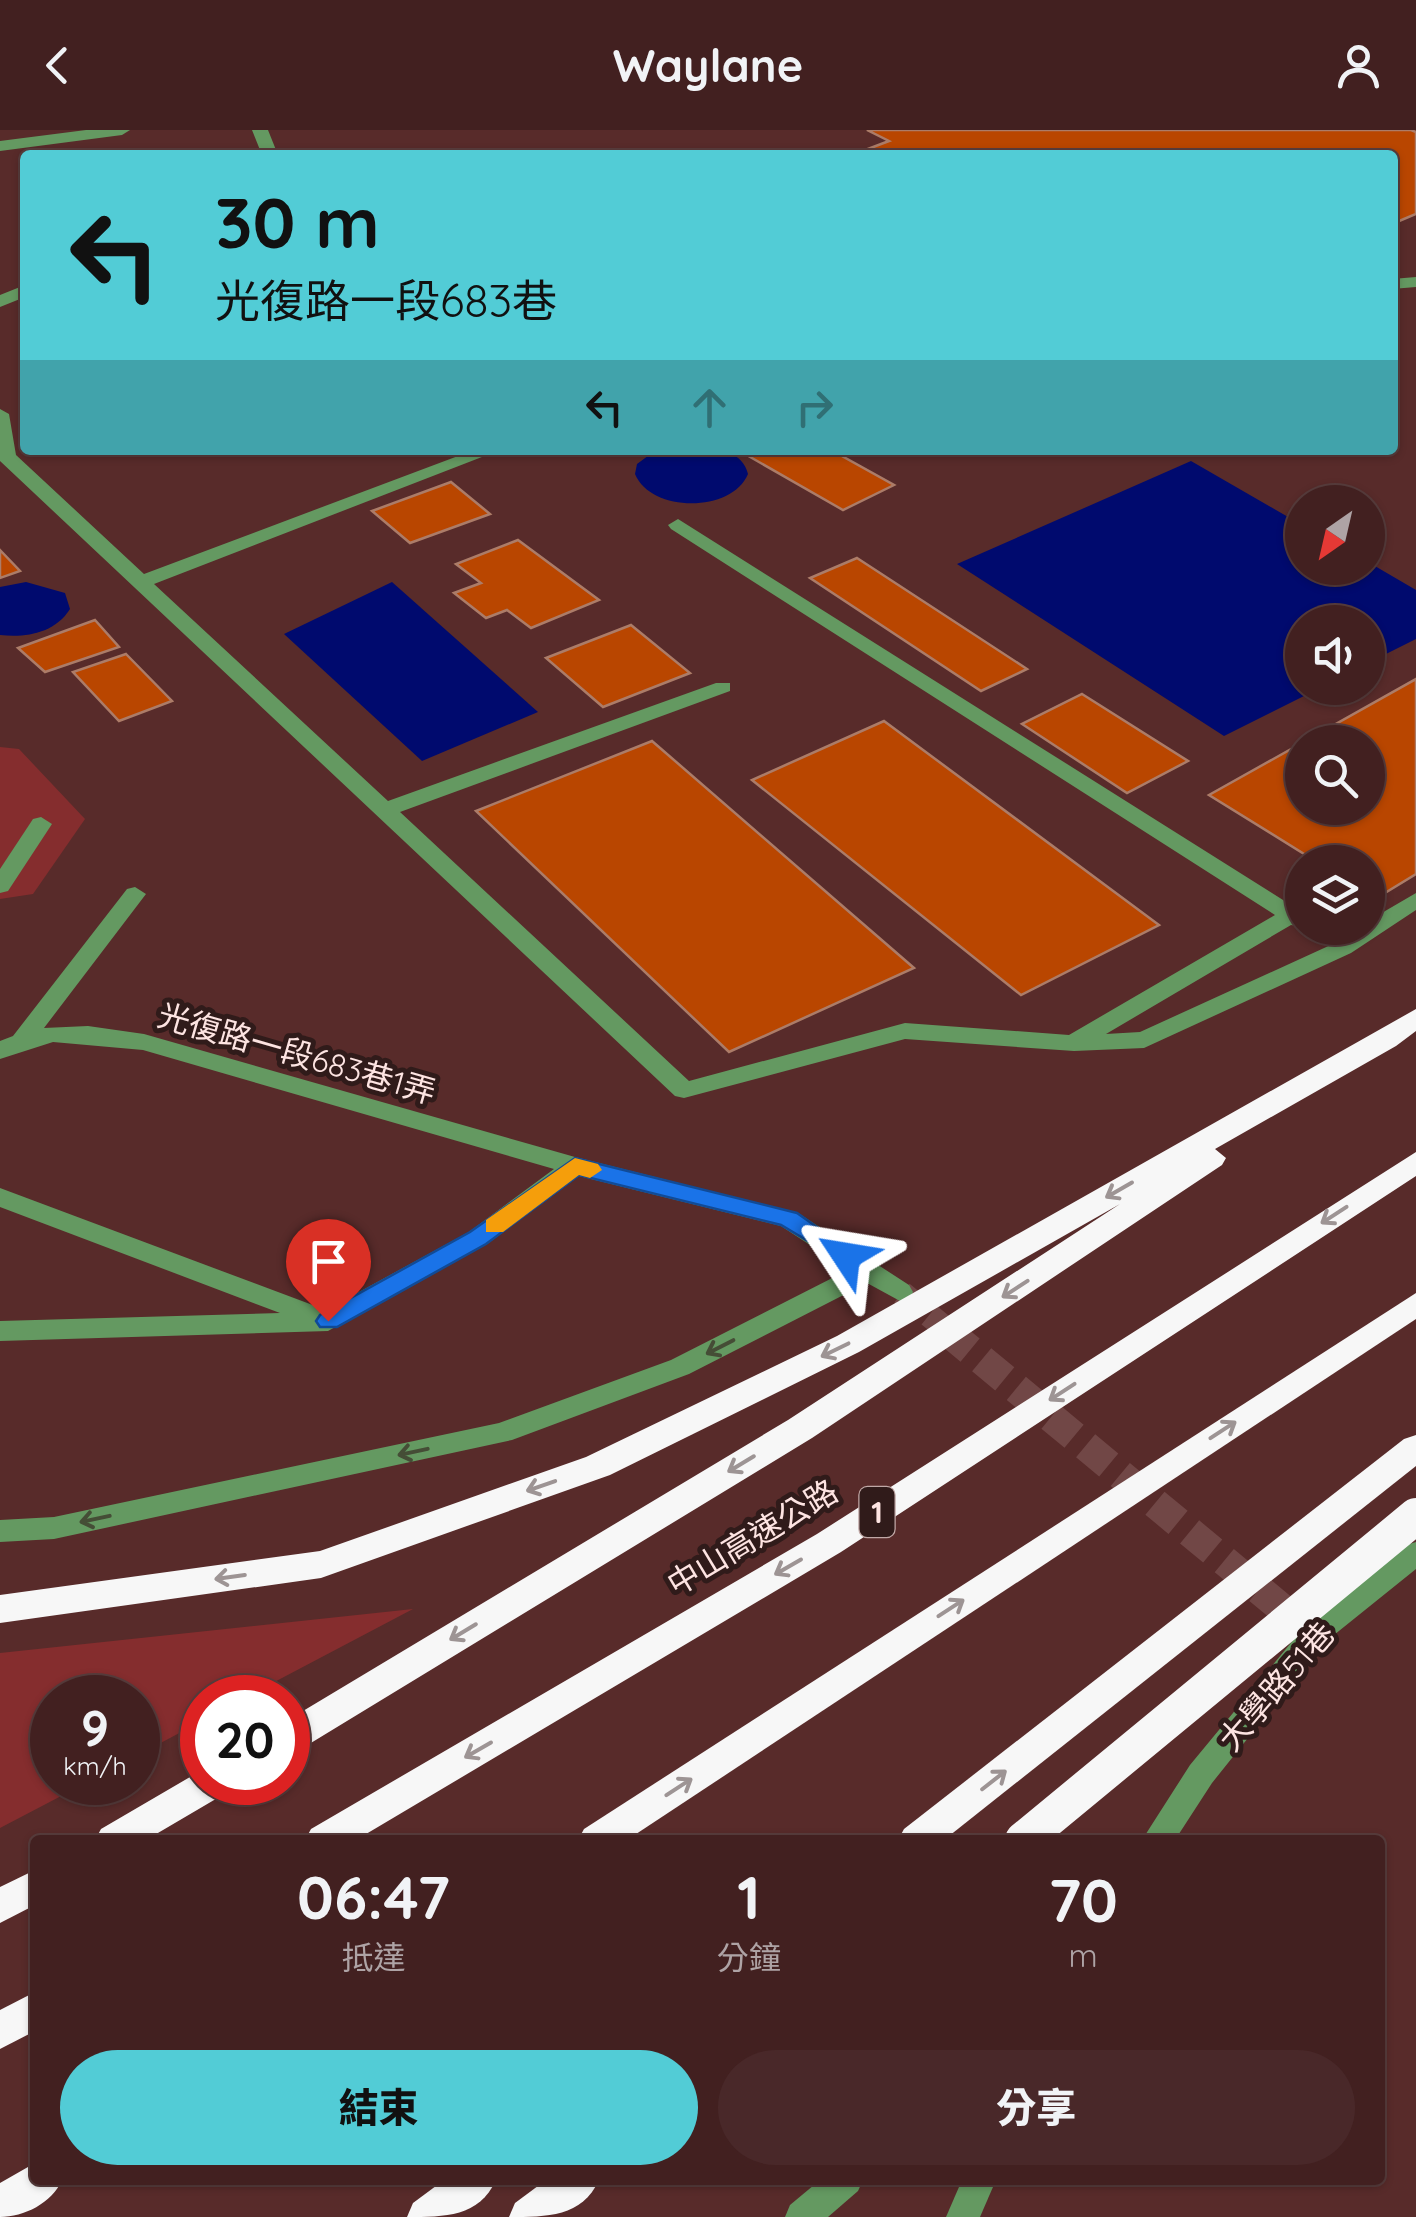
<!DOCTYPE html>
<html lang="zh-TW">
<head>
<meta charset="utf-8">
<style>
  body { margin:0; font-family:Quicksand,"Noto Sans TC",sans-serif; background:#492829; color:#f1f3f6; height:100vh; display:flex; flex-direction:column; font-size:38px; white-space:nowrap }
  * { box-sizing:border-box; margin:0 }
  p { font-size:32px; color:#aea3a5 }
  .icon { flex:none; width:55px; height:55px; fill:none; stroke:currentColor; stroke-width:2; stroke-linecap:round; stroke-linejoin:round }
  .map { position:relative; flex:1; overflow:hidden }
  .side { position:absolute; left:30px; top:1705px; width:1355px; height:350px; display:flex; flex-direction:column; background:#422020; border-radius:10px; box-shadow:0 2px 8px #0004,0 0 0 2px #5a3e3e }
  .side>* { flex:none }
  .banner { position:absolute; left:20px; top:20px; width:1378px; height:305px; border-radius:10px; box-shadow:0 2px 8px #0004,0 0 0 2px #5a3e3e; background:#52ccd6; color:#111; overflow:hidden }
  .needle { width:65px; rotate:214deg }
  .buttons { position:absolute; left:1285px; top:355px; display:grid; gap:20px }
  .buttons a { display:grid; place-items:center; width:100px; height:100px; border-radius:50%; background:#422020; box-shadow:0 2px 8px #0004,0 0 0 2px #5a3e3e; font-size:50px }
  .speed { position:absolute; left:30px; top:1545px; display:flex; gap:20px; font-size:50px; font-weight:700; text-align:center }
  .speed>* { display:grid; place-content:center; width:130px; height:130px; border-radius:50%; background:#422020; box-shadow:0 2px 8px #0004,0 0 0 2px #5a3e3e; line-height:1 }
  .speed small { font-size:25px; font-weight:400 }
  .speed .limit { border:15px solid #d22; background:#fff; color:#111 }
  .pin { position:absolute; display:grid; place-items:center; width:85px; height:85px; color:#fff; margin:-102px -42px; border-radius:50% 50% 50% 0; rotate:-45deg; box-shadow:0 0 10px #0007 }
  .pin .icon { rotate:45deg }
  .me { position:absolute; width:110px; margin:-55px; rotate:303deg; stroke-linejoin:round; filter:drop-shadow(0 0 8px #0008) }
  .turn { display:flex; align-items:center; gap:35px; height:210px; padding:0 30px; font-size:45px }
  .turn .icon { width:130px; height:130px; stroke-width:2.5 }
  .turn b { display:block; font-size:70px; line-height:85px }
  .lanes { display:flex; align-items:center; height:95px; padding:0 30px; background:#0003; justify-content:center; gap:50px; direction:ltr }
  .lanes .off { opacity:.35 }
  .eta { display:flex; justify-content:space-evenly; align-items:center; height:170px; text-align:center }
  .eta b { font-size:60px; font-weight:800; line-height:70px }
  .cta { display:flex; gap:20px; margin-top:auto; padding:20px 30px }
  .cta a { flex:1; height:115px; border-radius:60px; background:#52ccd6; color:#111; font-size:40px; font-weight:800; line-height:115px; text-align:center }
  .cta a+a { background:#492829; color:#f1f3f6 }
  header { display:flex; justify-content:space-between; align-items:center; height:130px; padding:0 30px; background:#422020; font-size:45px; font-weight:800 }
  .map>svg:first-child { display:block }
  .green { fill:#852d2e }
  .water { fill:#000a6e }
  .building { fill:#b94600; stroke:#ac7c68; stroke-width:2.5; fill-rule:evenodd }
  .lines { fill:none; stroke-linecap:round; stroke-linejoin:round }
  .minor-tunnel-far1 { stroke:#714746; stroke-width:24; stroke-dasharray:24 11; stroke-linecap:butt }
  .minor-tunnel { stroke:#714746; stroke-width:30; stroke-dasharray:30 15; stroke-linecap:butt }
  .minor { fill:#649961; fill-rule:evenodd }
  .highway { fill:#f7f7f7; fill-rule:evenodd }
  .highway-bridge { stroke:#f7f7f7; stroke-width:36 }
  .oneway { stroke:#9d9494 }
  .oneway2 { stroke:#454d36 }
  .route { fill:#1a73e8; stroke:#114b97; stroke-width:2.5 }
  .slow { fill:#f59e0b }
  .labels { text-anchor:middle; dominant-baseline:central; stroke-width:10; stroke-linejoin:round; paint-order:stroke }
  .shield { fill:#301b1a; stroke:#c0a8a6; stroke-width:2.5 }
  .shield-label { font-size:30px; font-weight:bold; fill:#fde4e2 }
  .street-label { font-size:32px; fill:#fde4e2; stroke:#301b1a }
</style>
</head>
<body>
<header><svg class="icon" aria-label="back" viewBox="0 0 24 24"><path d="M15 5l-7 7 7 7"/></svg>Waylane<svg class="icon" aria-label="person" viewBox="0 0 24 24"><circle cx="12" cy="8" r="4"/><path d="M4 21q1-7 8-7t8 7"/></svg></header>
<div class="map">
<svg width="1416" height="2087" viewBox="0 0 1416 2087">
  <rect width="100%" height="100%" fill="#582b2a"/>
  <g class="green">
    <path d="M0 617 19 619 85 689 33 764 0 769Z"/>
    <path d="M413 1479 246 1567 202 1568V1591L138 1625V1568H52V1652L86 1653 0 1698V1523Z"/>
  </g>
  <g class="water">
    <path d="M656 320C684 320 739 308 748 344 732 383 651 383 635 344L637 334Z"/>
    <path d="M1191 331 1302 395V438H1368V432L1416 460V509L1368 533V492H1302V558H1320L1224 606 957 434Z"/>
    <path d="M26 452 65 463 70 479C55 503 26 508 0 505V457Z"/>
    <path d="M392 452 538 582 422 631 284 504Z"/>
  </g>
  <g class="building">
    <path d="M867 0H1411L1416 2V84L1392 94V25H852L889 11Z"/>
    <path d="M738 320H831L894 355 843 380Z"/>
    <path d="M451 352 490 384 410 413 372 381Z"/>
    <path d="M518 410 599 470 531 498 507 480 486 488 454 463 481 453 456 434Z"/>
    <path d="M0 420 20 441 0 448Z"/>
    <path d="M857 428 1027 539 981 561 810 448Z"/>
    <path d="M95 490 119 517 45 542 18 518Z"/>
    <path d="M631 495 690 543 603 577 546 528Z"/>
    <path d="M126 524 172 571 119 591 73 542Z"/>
    <path d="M1416 549V744L1375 769 1368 764V732H1317L1209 665ZM1302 612H1368V678H1302Z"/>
    <path d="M1082 564 1188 631 1127 663 1022 594Z"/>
    <path d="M884 591 1159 795 1021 865 752 650Z"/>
    <path d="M652 611 914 838 729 922 476 681Z"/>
  </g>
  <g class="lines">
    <path class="minor-tunnel-far1" d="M902 1163 951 1203"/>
    <path class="minor-tunnel" d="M947 1201 1302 1495"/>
    <g class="minor">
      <path d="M86 0H130L122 5 0 21V11Z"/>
      <path d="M252 0H268L278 25H262Z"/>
      <path d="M1416 147V157L1392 159V149Z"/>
      <path d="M25 155V167L0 177V165Z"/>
      <path d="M0 279 9 284 16 325 144 444 474 320H500L154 454 388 671 716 553H730V561L400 682 689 951 905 893 1069 905 1275 785 671 399 668 395 678 389 1302 782V798H1308L1291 795 1106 904 1140 902 1335 813 1358 798H1368V791L1416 763V780L1351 823 1144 918 1074 921 905 909 684 968 675 966 0 331Z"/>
      <path d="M41 687 52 694 8 761 0 763V739L33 689Z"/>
      <path d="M135 757 146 764 44 898 88 896 144 904 575 1027 798 1083 909 1155 913 1162 909 1169 900 1171 867 1153 689 1244 512 1310 54 1409 0 1412V1390L54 1387 499 1293 671 1230 848 1140 781 1096 579 1046 487 1114 328 1201 0 1211V1191L280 1183 0 1077V1058L326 1180 469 1102 554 1039 143 920 53 912 0 929V911L13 906 127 759Z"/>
      <path d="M1416 1412V1439L1324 1513 1212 1653 1175 1710H1142L1190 1635 1304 1497 1406 1415Z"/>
      <path d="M820 2050H863L858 2061 828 2087H785L790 2075Z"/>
      <path d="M962 2050H996L980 2087H946Z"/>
    </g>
    <g class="highway">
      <path d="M1416 879V901L1396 916 1215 1019 1226 1028 1222 1035 812 1308 301 1619 288 1623V1590L788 1290 1120 1074 859 1222 610 1345 321 1448 0 1493V1465L320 1421 586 1327 837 1206Z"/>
      <path d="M1416 1022V1046L841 1422 356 1710H305L311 1699 817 1404Z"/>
      <path d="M1416 1163V1189L627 1710H578L584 1699Z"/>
      <path d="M1416 1305V1336L944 1710H898L904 1699 1404 1309Z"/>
      <path d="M202 1640V1652H231L226 1663 146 1710H95L101 1699Z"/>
      <path d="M35 1740V1775L0 1793V1757Z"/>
      <path d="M35 1862V1901L0 1919V1880Z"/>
      <path d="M35 2033V2050H62C52 2073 24 2087 0 2087V2053Z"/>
      <path d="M444 2050H496C479 2087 445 2087 407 2087L413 2073Z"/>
      <path d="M546 2050H599C582 2087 547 2087 509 2087L515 2073Z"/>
    </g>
    <path class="highway-bridge" d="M1023 1710 1416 1386"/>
  </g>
  <defs><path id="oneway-shaft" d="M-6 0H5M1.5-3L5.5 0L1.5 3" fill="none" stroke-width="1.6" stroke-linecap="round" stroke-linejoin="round" transform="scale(2.5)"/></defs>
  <g class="oneway">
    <use href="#oneway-shaft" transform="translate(1119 1060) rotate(150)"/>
    <use href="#oneway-shaft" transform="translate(1334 1085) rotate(147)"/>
    <use href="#oneway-shaft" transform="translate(1015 1159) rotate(147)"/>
    <use href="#oneway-shaft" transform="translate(835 1220) rotate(154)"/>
    <use href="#oneway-shaft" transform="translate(1062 1262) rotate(147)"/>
    <use href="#oneway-shaft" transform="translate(1223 1300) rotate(-33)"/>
    <use href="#oneway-shaft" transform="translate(741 1334) rotate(149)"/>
    <use href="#oneway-shaft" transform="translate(541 1356) rotate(161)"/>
    <use href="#oneway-shaft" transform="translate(788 1437) rotate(150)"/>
    <use href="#oneway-shaft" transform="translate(230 1447) rotate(172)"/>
    <use href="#oneway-shaft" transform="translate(951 1478) rotate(-33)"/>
    <use href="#oneway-shaft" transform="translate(463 1502) rotate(149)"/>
    <use href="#oneway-shaft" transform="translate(478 1620) rotate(150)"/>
    <use href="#oneway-shaft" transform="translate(994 1650) rotate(-38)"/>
    <use href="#oneway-shaft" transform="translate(679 1657) rotate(-33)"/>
  </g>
  <g class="oneway2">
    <use href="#oneway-shaft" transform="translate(720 1217) rotate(153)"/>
    <use href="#oneway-shaft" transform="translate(413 1322) rotate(168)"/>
    <use href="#oneway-shaft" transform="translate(95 1389) rotate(168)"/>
  </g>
  <path class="route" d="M575 1028 797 1083 858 1126 846 1134 781 1095 579 1045 486 1114 337 1197H320L316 1191 320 1185 470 1102Z"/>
  <path class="slow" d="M575 1028 598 1034 602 1040 590 1048 579 1045 503 1102H486V1090Z"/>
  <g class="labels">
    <rect class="shield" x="859.5" y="1357" width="35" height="50" rx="8"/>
    <g class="shield-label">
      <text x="877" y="1382">1</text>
    </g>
    <g class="street-label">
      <text transform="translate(297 923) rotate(16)">光復路一段683巷1弄</text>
      <text transform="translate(752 1407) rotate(-31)">中山高速公路</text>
      <text transform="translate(1276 1556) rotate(-49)">大學路51巷</text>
    </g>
  </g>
</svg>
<div class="buttons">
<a><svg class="needle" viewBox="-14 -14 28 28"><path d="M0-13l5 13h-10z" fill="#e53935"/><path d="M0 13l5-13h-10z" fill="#aea3a5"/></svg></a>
<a><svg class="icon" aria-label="sound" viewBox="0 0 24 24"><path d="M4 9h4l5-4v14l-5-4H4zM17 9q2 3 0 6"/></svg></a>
<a><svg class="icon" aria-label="search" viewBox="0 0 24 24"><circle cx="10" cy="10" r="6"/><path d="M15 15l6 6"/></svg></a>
<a><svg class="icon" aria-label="layers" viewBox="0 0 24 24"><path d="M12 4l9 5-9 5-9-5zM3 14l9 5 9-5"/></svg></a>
</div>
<div class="speed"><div>9<small>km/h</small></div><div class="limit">20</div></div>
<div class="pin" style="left:328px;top:1191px;background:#d93025"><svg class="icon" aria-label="arrive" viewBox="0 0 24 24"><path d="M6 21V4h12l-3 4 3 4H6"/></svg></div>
<svg class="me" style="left:846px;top:1126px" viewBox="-20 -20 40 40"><path d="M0-17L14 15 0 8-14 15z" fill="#1a73e8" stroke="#fff" stroke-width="4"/></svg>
<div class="banner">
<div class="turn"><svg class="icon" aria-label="left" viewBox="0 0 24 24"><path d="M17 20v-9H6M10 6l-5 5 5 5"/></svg><div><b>30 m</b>光復路一段683巷</div></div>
<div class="lanes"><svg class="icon" aria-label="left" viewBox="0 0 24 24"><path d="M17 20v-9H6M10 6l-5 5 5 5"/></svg><svg class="icon off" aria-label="ahead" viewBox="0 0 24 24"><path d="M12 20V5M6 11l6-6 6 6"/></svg><svg class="icon off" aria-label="right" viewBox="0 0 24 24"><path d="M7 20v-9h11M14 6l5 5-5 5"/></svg></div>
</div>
<section class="side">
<div class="eta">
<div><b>06:47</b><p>抵達</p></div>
<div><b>1</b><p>分鐘</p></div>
<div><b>70</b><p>m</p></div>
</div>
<div class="cta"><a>結束</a><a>分享</a></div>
</section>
</div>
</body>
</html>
